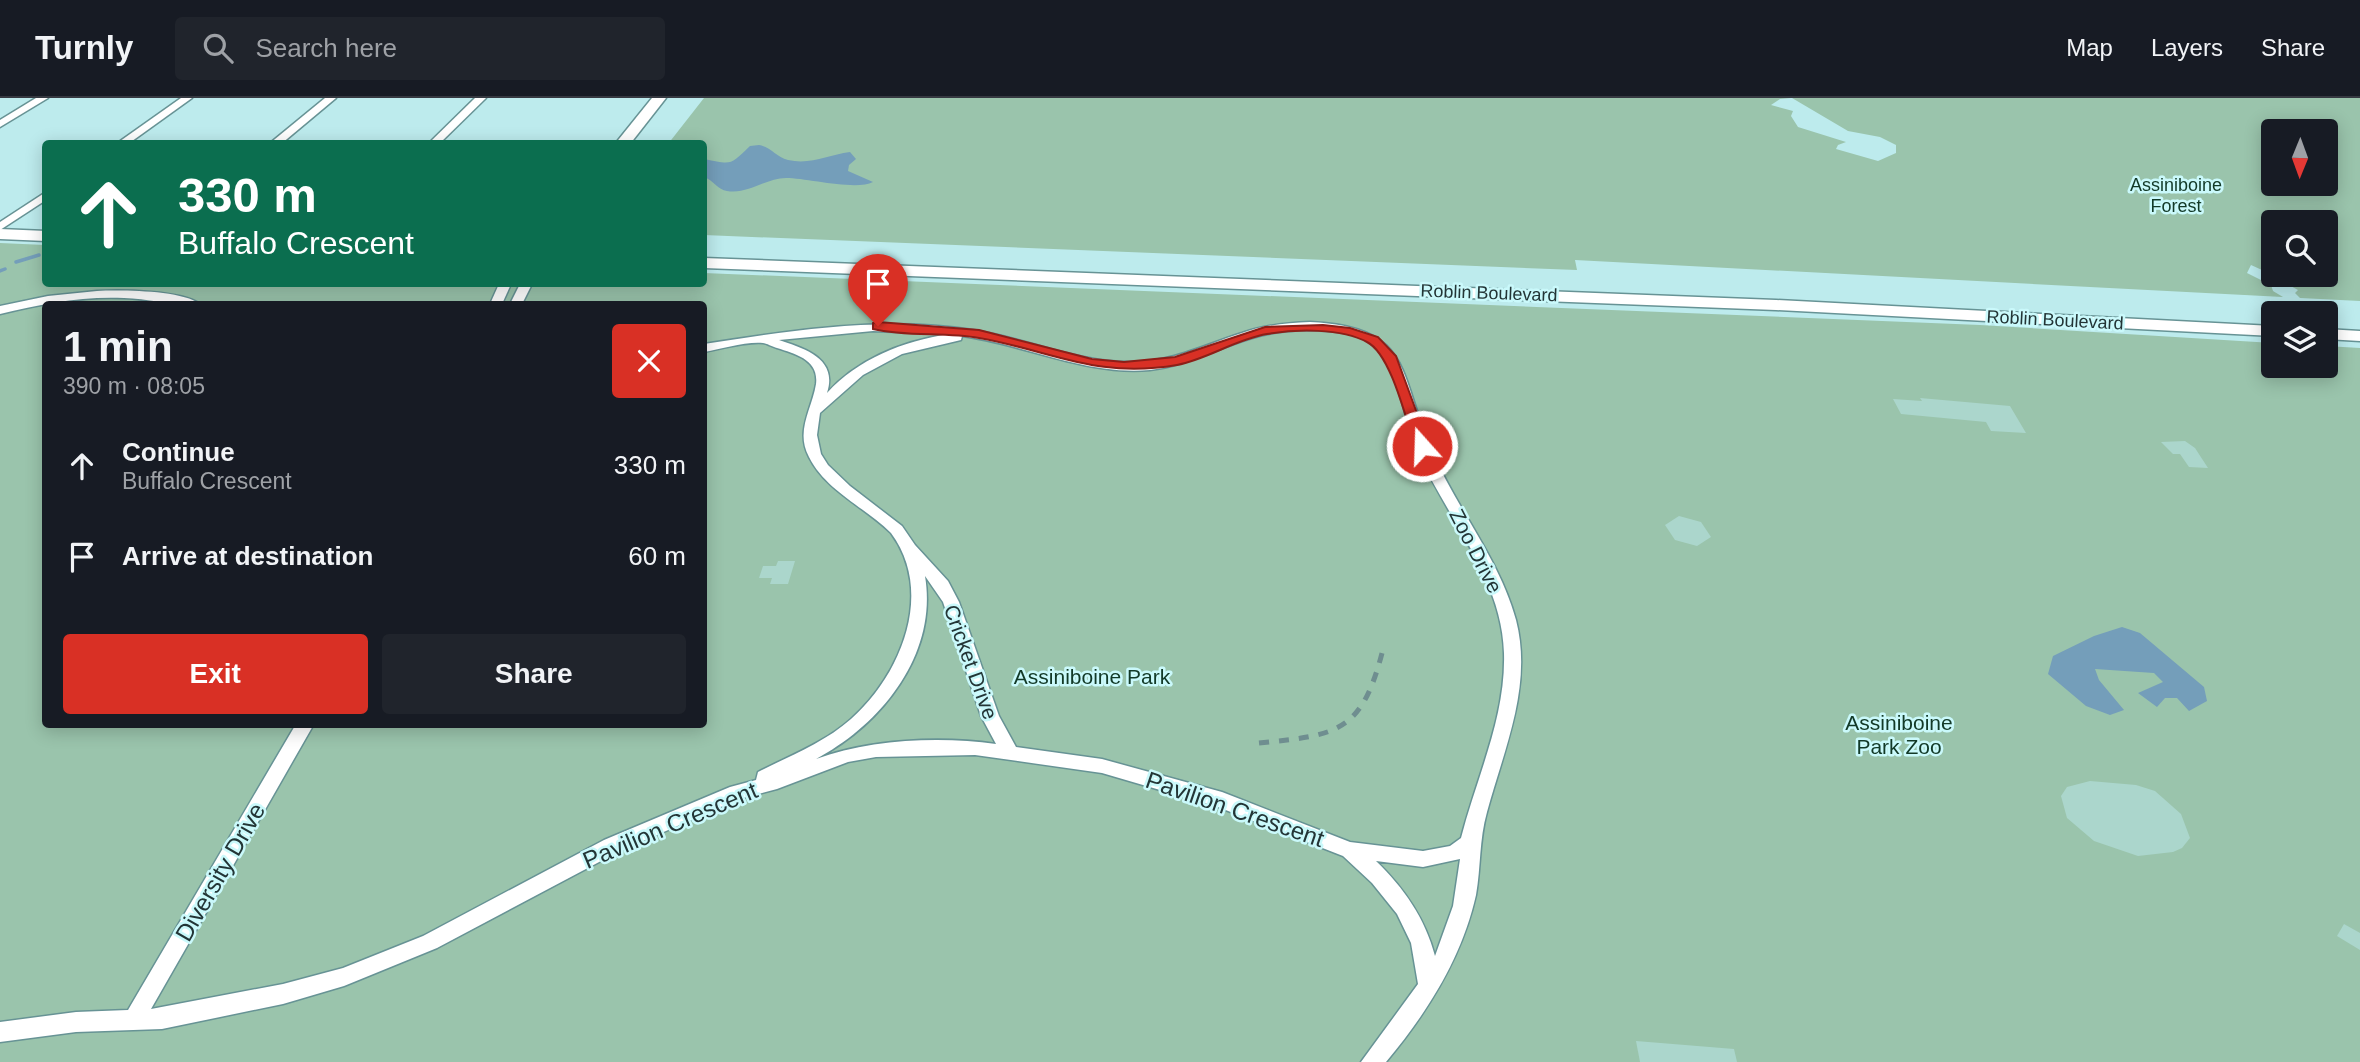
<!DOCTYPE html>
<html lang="en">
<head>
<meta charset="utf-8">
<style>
  body { margin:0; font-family:Helvetica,sans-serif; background:#20242c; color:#f1f3f6; height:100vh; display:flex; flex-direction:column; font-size:26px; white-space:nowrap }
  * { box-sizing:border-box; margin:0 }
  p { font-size:23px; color:#9ea1a6 }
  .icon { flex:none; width:38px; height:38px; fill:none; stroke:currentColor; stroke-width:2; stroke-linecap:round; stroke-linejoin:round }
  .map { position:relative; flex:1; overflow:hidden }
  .panel { position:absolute; left:42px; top:203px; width:665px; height:427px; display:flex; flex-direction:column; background:#171b24; border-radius:7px; box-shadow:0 4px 18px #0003 }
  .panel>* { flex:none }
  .guide { position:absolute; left:42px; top:42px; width:665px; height:147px; border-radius:7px; box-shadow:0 4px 18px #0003; background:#0b6e4f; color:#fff; overflow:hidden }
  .needle { width:46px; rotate:181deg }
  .buttons { position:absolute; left:2261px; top:21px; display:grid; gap:14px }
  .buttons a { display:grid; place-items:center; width:77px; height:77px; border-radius:7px; background:#171b24; box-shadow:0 4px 18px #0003; font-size:35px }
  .pin { position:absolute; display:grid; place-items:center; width:60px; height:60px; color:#fff; margin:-72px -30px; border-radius:50% 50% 50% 0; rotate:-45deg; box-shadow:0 0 7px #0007 }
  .pin .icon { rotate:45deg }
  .me { position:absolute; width:77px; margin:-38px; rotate:340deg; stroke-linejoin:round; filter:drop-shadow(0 0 5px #0008) }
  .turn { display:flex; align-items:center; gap:24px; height:147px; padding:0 21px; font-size:32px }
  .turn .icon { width:91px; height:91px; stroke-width:2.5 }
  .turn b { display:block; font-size:49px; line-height:60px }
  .round { display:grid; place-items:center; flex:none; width:74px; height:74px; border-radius:7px; background:#20242c }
  .head { display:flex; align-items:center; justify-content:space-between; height:119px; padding:0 21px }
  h1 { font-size:42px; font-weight:600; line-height:52px }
  .action { display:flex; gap:14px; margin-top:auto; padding:14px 21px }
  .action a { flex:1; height:80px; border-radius:7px; background:#d93025; color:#fff; font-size:28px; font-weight:600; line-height:80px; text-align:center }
  .action a+a { background:#20242c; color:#f1f3f6 }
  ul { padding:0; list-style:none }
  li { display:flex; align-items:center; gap:21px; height:91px; padding:0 21px }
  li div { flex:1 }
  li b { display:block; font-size:26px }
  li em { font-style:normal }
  header { display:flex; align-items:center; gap:42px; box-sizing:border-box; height:98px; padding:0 35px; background:#171b24; border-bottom:2px solid #363941 }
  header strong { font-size:33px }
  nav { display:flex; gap:38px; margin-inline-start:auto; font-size:24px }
  .search { width:490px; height:63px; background:#20242c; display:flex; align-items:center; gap:18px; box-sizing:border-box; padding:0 24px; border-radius:7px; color:#9ea1a6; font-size:26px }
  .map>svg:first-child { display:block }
  .green { fill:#9ac4ac; fill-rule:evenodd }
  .water { fill:#749eba }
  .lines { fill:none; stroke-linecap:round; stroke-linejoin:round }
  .stream { stroke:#749eba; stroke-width:3.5 }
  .building { fill:#abd6cc }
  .street-casing { stroke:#679395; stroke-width:3 }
  .secondary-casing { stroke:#679395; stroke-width:3 }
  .street { fill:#fff; fill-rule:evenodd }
  .secondary { fill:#fff; fill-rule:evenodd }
  .rail { stroke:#6f8e90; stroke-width:5; stroke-dasharray:10 10; stroke-linecap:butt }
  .route { fill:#d93025; stroke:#8d1f18; stroke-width:2 }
  .labels { text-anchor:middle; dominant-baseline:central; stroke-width:5; stroke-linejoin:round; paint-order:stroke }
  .far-park-label { font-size:18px; fill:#123927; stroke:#caf9fb }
  .far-street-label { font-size:18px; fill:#233536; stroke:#caf9fb }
  .street-label { font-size:21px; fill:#233536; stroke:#caf9fb }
  .park-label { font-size:21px; fill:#123927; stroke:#caf9fb }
  .near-street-label { font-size:24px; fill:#233536; stroke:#caf9fb }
</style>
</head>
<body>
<header>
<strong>Turnly</strong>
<div class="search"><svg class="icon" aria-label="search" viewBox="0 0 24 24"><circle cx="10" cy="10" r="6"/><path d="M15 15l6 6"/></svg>Search here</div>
<nav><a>Map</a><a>Layers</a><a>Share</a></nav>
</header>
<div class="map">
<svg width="2360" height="964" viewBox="0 0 2360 964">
  <rect width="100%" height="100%" fill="#bdebed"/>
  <g class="green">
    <path d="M704 0H1791L1780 1 1771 7 1793 13 1791 18 1798 29 1846 44 1838 47 1836 51 1878 63 1896 55V47L1880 39 1848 33 1792 0H2360V203L2300 200 2295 195 2298 192 2283 184 2285 181 2273 177H2326V124H2273V177L2251 167 2247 175 2271 187 2273 193 2283 199 1575 162 1577 172 704 137V46H668ZM2273 33H2326V86H2273Z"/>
    <path d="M0 145 45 147 46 186H704V175L1980 227 2273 245V268H2326V248L2360 250V964H0ZM46 206H704V626H46Z"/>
  </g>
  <g class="water">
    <path d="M759 47C771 49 776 59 788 62 811 67 828 57 850 54L856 61 849 67 848 73 873 84C856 93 807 80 786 80 766 80 747 97 727 93 718 92 713 82 704 79V61C733 67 730 67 750 48Z"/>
    <path d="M2122 529 2140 535 2204 589 2207 603 2189 613 2177 600H2165L2157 609 2138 595 2163 584 2154 575 2095 571 2099 582 2124 612 2110 617 2086 608 2048 576 2053 558 2094 538Z"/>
  </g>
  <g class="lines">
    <g class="stream">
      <path d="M16 164 39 157"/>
      <path d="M0 173 5 171"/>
    </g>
  </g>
  <g class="building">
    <path d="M1920 300 2010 308 2026 335 1991 333 1986 324 1901 316 1893 301 1922 303Z"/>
    <path d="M2185 343 2195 350 2208 370 2189 369 2180 356H2173L2161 344Z"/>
    <path d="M1679 418 1701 424 1711 439 1697 448 1675 442 1665 427Z"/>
    <path d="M778 463H795L788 486H770L772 480H759L763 468H776Z"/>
    <path d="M2090 683 2136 687 2155 693 2181 716 2190 740 2182 750 2173 754 2138 758 2094 743 2067 720 2061 698 2067 689Z"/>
    <path d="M2344 826 2360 835V852L2337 838Z"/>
    <path d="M1636 943 1734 951 1737 964H1640Z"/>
  </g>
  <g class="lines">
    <g class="street-casing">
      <g id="street">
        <path d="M36 0H48L0 29V22Z"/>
        <path d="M181 0H192L128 46H116Z"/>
        <path d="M325 0H336L281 46H269Z"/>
        <path d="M475 0H486L439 46H428Z"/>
        <path d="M46 94V102L0 132V124Z"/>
        <path d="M499 186H511L502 206H490Z"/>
        <path d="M520 186H532L522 206H510Z"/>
        <path d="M97 193C121 192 181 192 200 206 176 208 150 201 124 200 82 198 41 206 0 216V208L48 198Z"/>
        <path d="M1310 224C1413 229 1398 274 1431 351 1456 410 1499 460 1516 522 1533 588 1504 651 1487 714 1479 742 1481 769 1476 797 1462 860 1427 915 1386 964H1361L1418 886 1411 845 1397 816 1372 785 1343 758 1218 709 1102 675 975 657 876 659 848 664 777 691 739 701 618 754 437 850 344 888 283 906 162 931 76 934 0 944V924L76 914 128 912 296 626H314L151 911 283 886 343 870 423 838 604 742 730 689 756 682 758 674C789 658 824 645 851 621 901 577 935 494 891 435 865 409 826 393 809 359 795 333 812 311 816 286 819 262 796 256 777 250 773 249 766 245 763 245 748 243 720 251 704 254V246C793 232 883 218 973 232 1026 240 1076 264 1129 264 1170 265 1204 247 1242 235 1264 227 1286 225 1310 224ZM1310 232C1331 233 1358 233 1375 249 1399 272 1404 322 1417 352 1445 418 1502 479 1504 555 1506 619 1477 678 1461 740L1450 748 1423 753 1350 744 1222 694 1102 661 1016 649 999 618 959 504 948 483 915 447 902 428 850 388 828 367 821 356 817 337 820 315 863 277 902 256 961 242 962 238C1024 246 1086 278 1150 272 1186 268 1218 250 1252 240 1271 234 1290 232 1310 232ZM873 233 949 236C903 243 858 261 827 295 838 261 806 251 779 242ZM925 478 943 504 981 618 996 646C941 638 869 641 816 661 882 626 938 556 925 478ZM1460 761 1453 808 1435 858C1425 820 1404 790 1376 763L1423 769Z"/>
      </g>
    </g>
    <g class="secondary-casing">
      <g id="secondary">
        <path d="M652 0H666L630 46H615Z"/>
        <path d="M0 131 46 133V143L0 141Z"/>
        <path d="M704 160 1776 202 2273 228V238L1776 212 704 170Z"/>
        <path d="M2326 231 2360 233V243L2326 241Z"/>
      </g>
    </g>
    <use href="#street" class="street"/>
    <use href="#secondary" class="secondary"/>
    <path class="rail" d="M1259 645C1336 637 1361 636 1382 555"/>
  </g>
  <path class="route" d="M878 224 979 232 1092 261 1124 264 1175 259 1265 229 1323 227 1350 230 1378 239 1396 258 1429 348 1422 352 1415 348C1406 322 1391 256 1367 244 1341 230 1296 231 1267 236 1236 241 1208 261 1177 267 1096 281 1053 253 979 240 944 234 907 239 873 231V225Z"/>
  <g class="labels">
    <g class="far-park-label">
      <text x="2176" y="87">Assiniboine<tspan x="2176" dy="21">Forest</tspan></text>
    </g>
    <g class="far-street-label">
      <text transform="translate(1489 195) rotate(2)">Roblin Boulevard</text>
      <text transform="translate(2055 222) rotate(3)">Roblin Boulevard</text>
    </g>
    <g class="street-label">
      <text transform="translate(1476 453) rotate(63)">Zoo Drive</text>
      <text transform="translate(971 564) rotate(70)">Cricket Drive</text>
    </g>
    <g class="park-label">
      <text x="1092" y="578">Assiniboine Park</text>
      <text x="1899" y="624">Assiniboine<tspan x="1899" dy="24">Park Zoo</tspan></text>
    </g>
    <g class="near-street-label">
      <text transform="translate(1235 711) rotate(19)">Pavilion Crescent</text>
      <text transform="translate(670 727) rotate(-23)">Pavilion Crescent</text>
      <text transform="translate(220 774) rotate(-60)">Diversity Drive</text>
    </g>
  </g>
</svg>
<div class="buttons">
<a><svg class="needle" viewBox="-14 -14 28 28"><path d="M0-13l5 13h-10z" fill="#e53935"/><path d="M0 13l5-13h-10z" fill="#9ea1a6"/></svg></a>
<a><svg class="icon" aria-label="search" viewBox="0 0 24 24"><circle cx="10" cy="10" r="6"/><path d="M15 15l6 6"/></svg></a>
<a><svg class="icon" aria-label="layers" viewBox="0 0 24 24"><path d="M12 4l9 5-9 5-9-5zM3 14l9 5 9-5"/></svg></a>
</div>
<div class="pin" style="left:878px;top:228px;background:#d93025"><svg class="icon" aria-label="arrive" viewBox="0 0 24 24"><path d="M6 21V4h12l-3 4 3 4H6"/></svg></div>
<svg class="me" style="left:1422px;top:348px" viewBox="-20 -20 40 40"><circle r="17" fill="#d93025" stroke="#fff" stroke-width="3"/><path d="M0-11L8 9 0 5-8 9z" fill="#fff"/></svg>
<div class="guide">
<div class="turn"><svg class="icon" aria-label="ahead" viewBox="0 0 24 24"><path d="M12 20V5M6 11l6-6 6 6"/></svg><div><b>330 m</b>Buffalo Crescent</div></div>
</div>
<section class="panel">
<div class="head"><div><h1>1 min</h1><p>390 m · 08:05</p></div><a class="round" style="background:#d93025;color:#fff"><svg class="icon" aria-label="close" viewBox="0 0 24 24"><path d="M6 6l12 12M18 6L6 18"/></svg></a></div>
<ul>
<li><svg class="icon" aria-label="ahead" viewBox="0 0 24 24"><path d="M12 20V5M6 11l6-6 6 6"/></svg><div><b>Continue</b><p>Buffalo Crescent</p></div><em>330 m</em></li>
<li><svg class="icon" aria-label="arrive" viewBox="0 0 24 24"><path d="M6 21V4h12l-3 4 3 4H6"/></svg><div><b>Arrive at destination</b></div><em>60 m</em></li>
</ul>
<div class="action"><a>Exit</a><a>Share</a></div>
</section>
</div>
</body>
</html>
